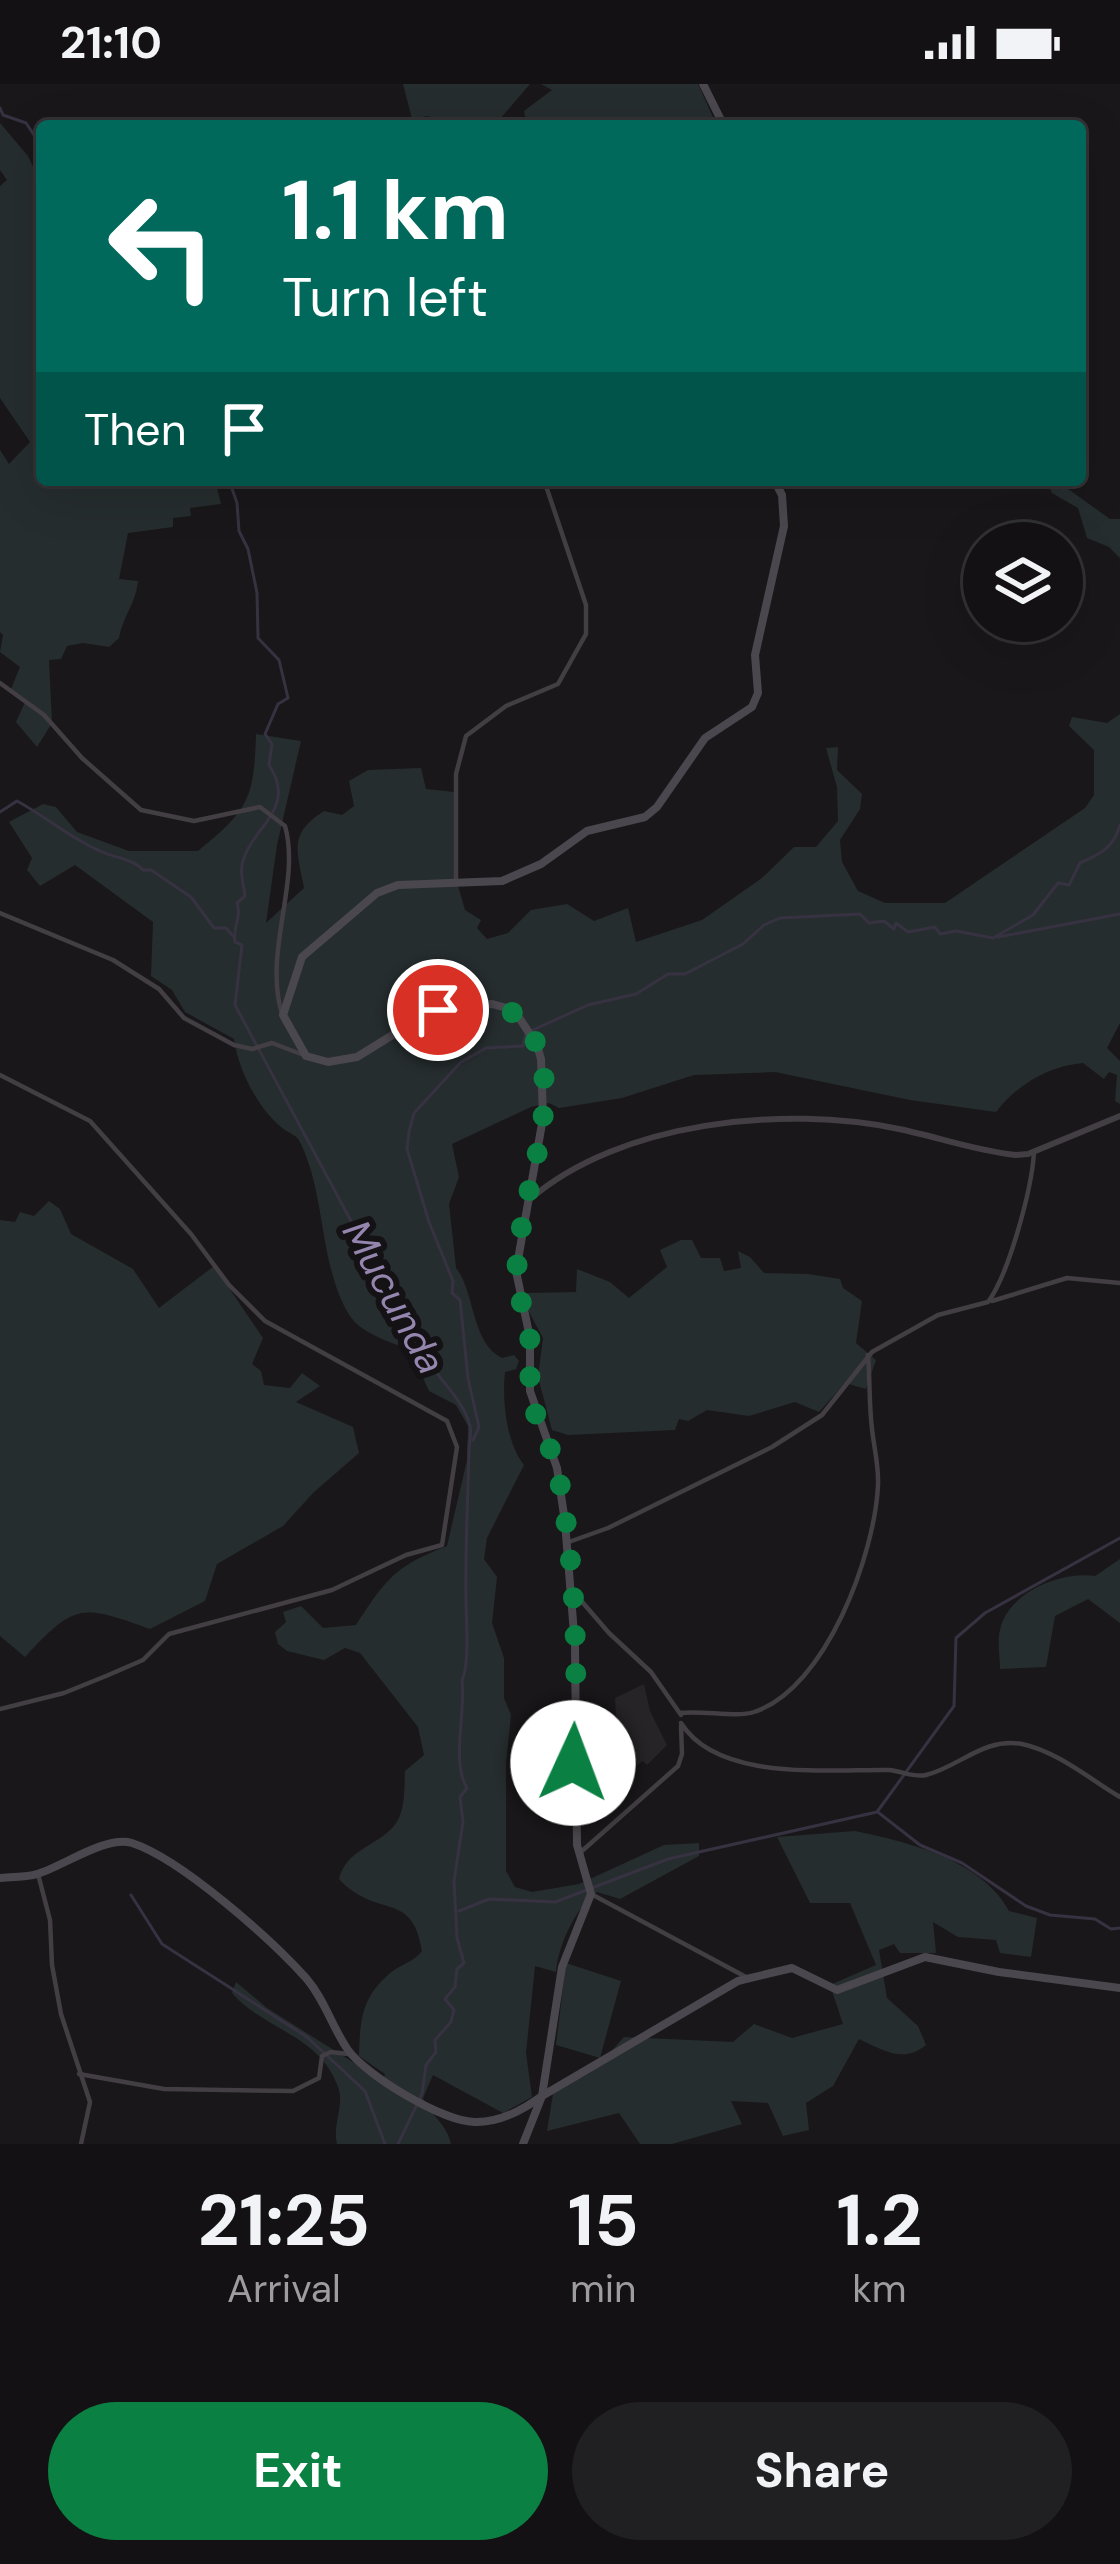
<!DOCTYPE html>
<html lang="en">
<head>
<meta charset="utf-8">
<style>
  body { margin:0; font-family:"DM Sans",sans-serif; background:#201f21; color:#f1f3f6; height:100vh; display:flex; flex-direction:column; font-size:45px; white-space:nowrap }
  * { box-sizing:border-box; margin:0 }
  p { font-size:39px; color:#9d9da0 }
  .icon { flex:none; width:66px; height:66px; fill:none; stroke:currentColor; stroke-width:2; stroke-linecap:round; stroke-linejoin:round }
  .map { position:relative; height:2060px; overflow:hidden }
  .drawer { display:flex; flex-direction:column; background:#131113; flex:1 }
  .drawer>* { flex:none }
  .banner { position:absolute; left:36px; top:36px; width:1050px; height:366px; border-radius:12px; box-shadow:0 12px 48px #0002,0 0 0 3px #323133; background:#00695c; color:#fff; overflow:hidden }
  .fabs { position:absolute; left:963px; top:438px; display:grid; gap:24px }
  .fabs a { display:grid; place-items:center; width:120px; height:120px; border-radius:50%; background:#131113; box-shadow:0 12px 48px #0002,0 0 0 3px #323133; font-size:60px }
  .pin { position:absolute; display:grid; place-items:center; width:102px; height:102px; color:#fff; margin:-51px; border:6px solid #fff; border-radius:50%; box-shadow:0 3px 12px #0007 }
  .me { position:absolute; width:132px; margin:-66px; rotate:2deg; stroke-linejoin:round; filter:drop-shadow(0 0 9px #0008) }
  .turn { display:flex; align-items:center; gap:42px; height:252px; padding:0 48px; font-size:54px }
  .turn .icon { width:156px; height:156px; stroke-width:2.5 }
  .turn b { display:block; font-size:84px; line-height:102px }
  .then { display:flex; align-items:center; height:114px; padding:0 48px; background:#0003; gap:24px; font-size:45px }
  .eta { display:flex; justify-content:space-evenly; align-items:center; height:204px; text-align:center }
  .eta b { font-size:72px; font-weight:700; line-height:84px }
  .primary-button { display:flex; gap:24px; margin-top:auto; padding:24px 48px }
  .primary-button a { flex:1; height:138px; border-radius:72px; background:#0b8043; color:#fff; font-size:48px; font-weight:700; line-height:138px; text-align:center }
  .primary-button a+a { background:#201f21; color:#f1f3f6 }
  .status { display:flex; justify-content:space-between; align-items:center; height:84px; padding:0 60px; background:#131113; direction:ltr }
  .status svg { height:33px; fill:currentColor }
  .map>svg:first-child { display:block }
  .built { fill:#262426 }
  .green { fill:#262d2e }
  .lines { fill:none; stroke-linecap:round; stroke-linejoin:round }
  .stream { stroke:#373241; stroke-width:3 }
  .minor { stroke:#423e43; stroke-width:4.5 }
  .tertiary { stroke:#423e43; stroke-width:6 }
  .secondary { stroke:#4b474e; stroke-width:8 }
  .route { stroke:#0b8043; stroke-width:21; stroke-dasharray:0 37.8 }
  .labels { text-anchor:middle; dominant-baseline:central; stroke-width:12; stroke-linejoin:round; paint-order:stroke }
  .water-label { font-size:39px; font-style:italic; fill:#9586af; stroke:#141214 }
</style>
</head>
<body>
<div class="status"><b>21:10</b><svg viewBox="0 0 49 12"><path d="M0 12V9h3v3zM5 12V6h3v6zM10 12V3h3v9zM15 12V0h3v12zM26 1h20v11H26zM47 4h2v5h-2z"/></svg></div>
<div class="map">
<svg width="1120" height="2060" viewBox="0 0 1120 2060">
  <rect width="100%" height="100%" fill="#191719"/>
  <path class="built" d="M644 1600 650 1627 667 1661 647 1681 643 1677 634 1683 616 1631 615 1614Z"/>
  <g class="green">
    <path d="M403 0H530L494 42H442L428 32 412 35Z"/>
    <path d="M541 0H698L717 42H527L524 27 552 6Z"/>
    <path d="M0 39 28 72 42 102V396H215L221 420 190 424 191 432 173 434V443L128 449 119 495 138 497C136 519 123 532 119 554L109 563 83 559 67 562 61 575 49 576 52 639 37 663 16 638 26 616 11 605 20 583 0 568 3 551 0 548V366L9 380 30 358 0 314V102L7 96 0 86Z"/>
    <path d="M1057 397 1110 435H1120V474L1109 463 1087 454 1078 424 1052 409 1048 399Z"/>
    <path d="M1120 630V939L1107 964 1120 977V1020L1115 1017 1117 991 1109 988 1104 995 1083 979C1048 982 1017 1001 996 1028L910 1016 775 988 694 991 622 1014 559 1024 549 1019 531 1023 452 1060 459 1093 449 1120 456 1184C475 1207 471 1259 502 1274L514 1271 519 1277 516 1285 505 1288C502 1316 506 1358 524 1381L487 1454 484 1475 497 1493 492 1539 504 1574V1614L511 1631 506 1680V1787L515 1803 532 1808 579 1800 664 1761 699 1759V1772L620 1815 597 1808C576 1823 558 1861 556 1888L535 1882 526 1969 532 2013 503 2029 433 1991 423 2014C431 2032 447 2040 451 2060H337C332 2041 345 2021 338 2003 319 1950 265 1947 232 1909L236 1898 267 1924 383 1997 385 1990 359 1972C360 1938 361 1914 389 1890 400 1880 413 1879 422 1867 412 1805 377 1836 339 1795 346 1766 375 1763 393 1743 406 1729 404 1705 405 1687L424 1671 418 1643 360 1569 345 1564 324 1576 287 1567 278 1560 275 1548 286 1538 283 1528 301 1522 323 1544 356 1541C387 1494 394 1483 447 1462L467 1376 468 1342 456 1321 429 1307 410 1266C389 1257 360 1250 348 1229 319 1178 326 1113 301 1060 297 1050 289 1050 281 1043 257 1023 238 985 234 955L185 928 172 906 151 892 153 838 75 781 40 802 27 786 32 774 9 738 43 720 56 723 77 748 129 767H198C248 726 254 716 256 650L301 657 277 761 266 839 304 804C297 766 288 750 324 727L342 731 354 722 349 697 368 686 421 684 426 705 454 708 457 798 465 826 481 836 477 844 487 855 508 849 531 826 567 820 594 837 628 824 636 858 702 836 762 794 794 763H816L838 737 837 703 826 664 838 663 837 686 862 710 860 725 840 756 842 778 858 807 885 819H945L1085 724 1094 711V666L1069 642 1072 633 1107 639Z"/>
    <path d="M49 1117 60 1125 71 1150 133 1185 159 1224 214 1182 263 1254 252 1280 261 1287 264 1301 290 1304 302 1289 320 1302 296 1318 353 1343 359 1369 314 1408 283 1442 217 1480 205 1517 150 1545C81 1520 75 1519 25 1573L0 1552V1136L15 1138 20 1128 34 1132Z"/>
    <path d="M681 1156H692L701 1174H720L724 1187 741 1184 738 1167 750 1173 764 1189 808 1190 840 1195 843 1204 862 1217 856 1259 876 1276 866 1305 845 1299 819 1328 795 1318 749 1332 707 1326 688 1337 679 1335 675 1346 568 1351 552 1346 538 1293 543 1254 529 1228 525 1209 576 1208 577 1185 610 1198 629 1214 667 1183 660 1166Z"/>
    <path d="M1120 1475V1539L1088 1515 1055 1532 1046 1583 1000 1585C1000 1573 997 1557 1000 1546 1008 1508 1061 1487 1095 1492Z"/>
    <path d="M855 1747C908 1758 982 1776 1009 1827L1037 1834 1031 1873 1000 1869 996 1856 958 1853 933 1838 936 1869H900L894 1860 879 1866 887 1914 918 1942 926 1961C903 1980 883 1966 859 1955L833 2002 806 2019 809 2046 783 2052 768 2019 731 2017 742 2040 672 2060H640L619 2029 547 2047 553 2010 608 1971 624 1953 733 1958 754 1940 792 1954 843 1940 830 1901 876 1881 850 1819H810L777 1753Z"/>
    <path d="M566 1879 621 1897 600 1974 556 1961Z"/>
  </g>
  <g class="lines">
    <g class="stream">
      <path d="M0 24 3 31 26 39 42 63"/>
      <path d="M229 396 237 419 239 447 248 465 257 509 258 554 279 576 288 614 278 620 265 650 272 660 269 681C299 726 249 744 242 781 240 790 244 803 245 812L237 819C242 834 232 844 235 858L242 861 235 921 422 1269C435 1290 462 1315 469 1338 473 1348 469 1356 469 1366 468 1415 465 1466 466 1516 466 1533 470 1581 462 1596 466 1627 451 1679 467 1704L460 1713 463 1738 454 1797 457 1854 464 1879 457 1885 455 1903 445 1915 454 1926 451 1938 435 1956 436 1968 426 1981 422 2010 398 2060"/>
      <path d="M0 728 17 717C45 732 70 754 100 767 114 774 132 774 143 786H151L191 813 214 844H226L233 852"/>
      <path d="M998 853 1120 830"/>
      <path d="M473 1356 479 1343 468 1294 460 1216 452 1209 453 1197 429 1138 407 1065 409 1048 414 1029 461 978 486 964 523 962 526 949 588 921 636 910 668 890H685L743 860 764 841 780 834 860 830 869 839 884 837 894 845 896 839 908 848 935 843 940 850 956 847 993 854 1033 831 1058 799 1069 801 1080 779C1101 770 1114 763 1120 741"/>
      <path d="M879 1729 920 1761 962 1779 1026 1822 1050 1831 1095 1835 1111 1845 1120 1844"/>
      <path d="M131 1811 162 1860 307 1953 365 2007 385 2060"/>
      <path d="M459 1827 489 1815 555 1818 668 1775 877 1728 954 1622 956 1554 985 1529 1120 1454"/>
    </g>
    <g class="minor">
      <path d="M0 599 44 631 82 674 141 726 194 737 260 723 285 742C301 798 263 868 282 930"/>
      <path d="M456 798V690L466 652 506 622 558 600 586 550V521L544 396"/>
      <path d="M0 829 113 876 159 905 184 934 234 961 252 965 272 959 301 970"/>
      <path d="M0 991 90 1037 191 1150 229 1201 265 1237 447 1337 457 1363 442 1461 406 1471 332 1506 169 1550 143 1576 106 1592 64 1609 0 1625"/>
      <path d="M992 1217 1067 1194 1120 1199"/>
      <path d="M566 1459 608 1444 772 1363 822 1331 872 1268 938 1231 988 1218C1009 1190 1032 1104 1034 1068"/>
      <path d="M571 1505 609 1549 651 1588 681 1631"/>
      <path d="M680 1629C702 1626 737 1634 754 1628 827 1604 875 1469 878 1401 879 1382 874 1364 872 1345 869 1321 870 1296 868 1271"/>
      <path d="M681 1639C718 1698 828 1685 889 1686 902 1687 913 1694 926 1691 959 1683 984 1653 1022 1660 1056 1667 1090 1695 1120 1713"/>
      <path d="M582 1767 678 1682 682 1670 681 1642"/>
      <path d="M38 1790 50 1836 52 1881 61 1930 90 2018 81 2060"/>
      <path d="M593 1811 746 1893"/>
      <path d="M79 1990 164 2005 293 2007 319 1994 322 1972 331 1968 348 1970"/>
    </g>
    <path class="tertiary" d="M529 1116C620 1037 784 1021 899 1045 938 1053 976 1067 1016 1071L1028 1070 1120 1032"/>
    <g class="secondary">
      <path d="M703 0 724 42"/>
      <path d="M0 1794C12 1792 25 1794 37 1790 62 1783 106 1751 132 1759 181 1775 271 1855 306 1894 325 1916 332 1943 348 1966 367 1992 442 2037 474 2038 499 2039 523 2026 542 2012L562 1883 591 1810 577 1761 575 1562 565 1438 557 1384 530 1307V1254L516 1187 543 1034 541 975 537 961 520 935 507 924 492 920 428 929 357 973 328 978 306 972 283 931 302 873 377 809 398 801 502 797 541 780 587 747 645 733 657 723 705 654 752 623 758 609 755 571 784 442 782 411 774 396"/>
      <path d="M523 2060 542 2012 738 1897 792 1884 837 1906 925 1873 999 1888 1120 1904"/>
    </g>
  </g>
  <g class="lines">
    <path class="route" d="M438 926C482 922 518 910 537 962 562 1028 517 1118 517 1186 516 1212 528 1233 530 1257 532 1279 527 1299 533 1321 539 1344 553 1365 558 1389 576 1481 579 1586 573 1679"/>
  </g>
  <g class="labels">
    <g class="water-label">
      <text transform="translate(394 1213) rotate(61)">Mucunda</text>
    </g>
  </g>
</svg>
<div class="fabs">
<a><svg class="icon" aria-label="layers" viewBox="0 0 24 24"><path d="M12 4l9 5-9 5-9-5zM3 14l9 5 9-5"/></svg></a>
</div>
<div class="pin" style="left:438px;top:926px;background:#d93025"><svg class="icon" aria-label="arrive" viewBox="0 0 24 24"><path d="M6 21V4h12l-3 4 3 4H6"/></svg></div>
<svg class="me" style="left:573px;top:1679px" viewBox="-20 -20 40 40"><circle r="19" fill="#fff"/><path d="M0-13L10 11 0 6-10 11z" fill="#0b8043"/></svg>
<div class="banner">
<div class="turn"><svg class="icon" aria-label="left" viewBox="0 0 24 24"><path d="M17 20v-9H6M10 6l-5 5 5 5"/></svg><div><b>1.1 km</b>Turn left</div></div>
<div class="then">Then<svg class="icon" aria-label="arrive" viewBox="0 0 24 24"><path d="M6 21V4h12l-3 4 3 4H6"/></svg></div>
</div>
</div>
<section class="drawer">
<div class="eta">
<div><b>21:25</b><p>Arrival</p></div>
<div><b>15</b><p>min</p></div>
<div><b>1.2</b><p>km</p></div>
</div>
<div class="primary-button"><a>Exit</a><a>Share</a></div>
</section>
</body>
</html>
